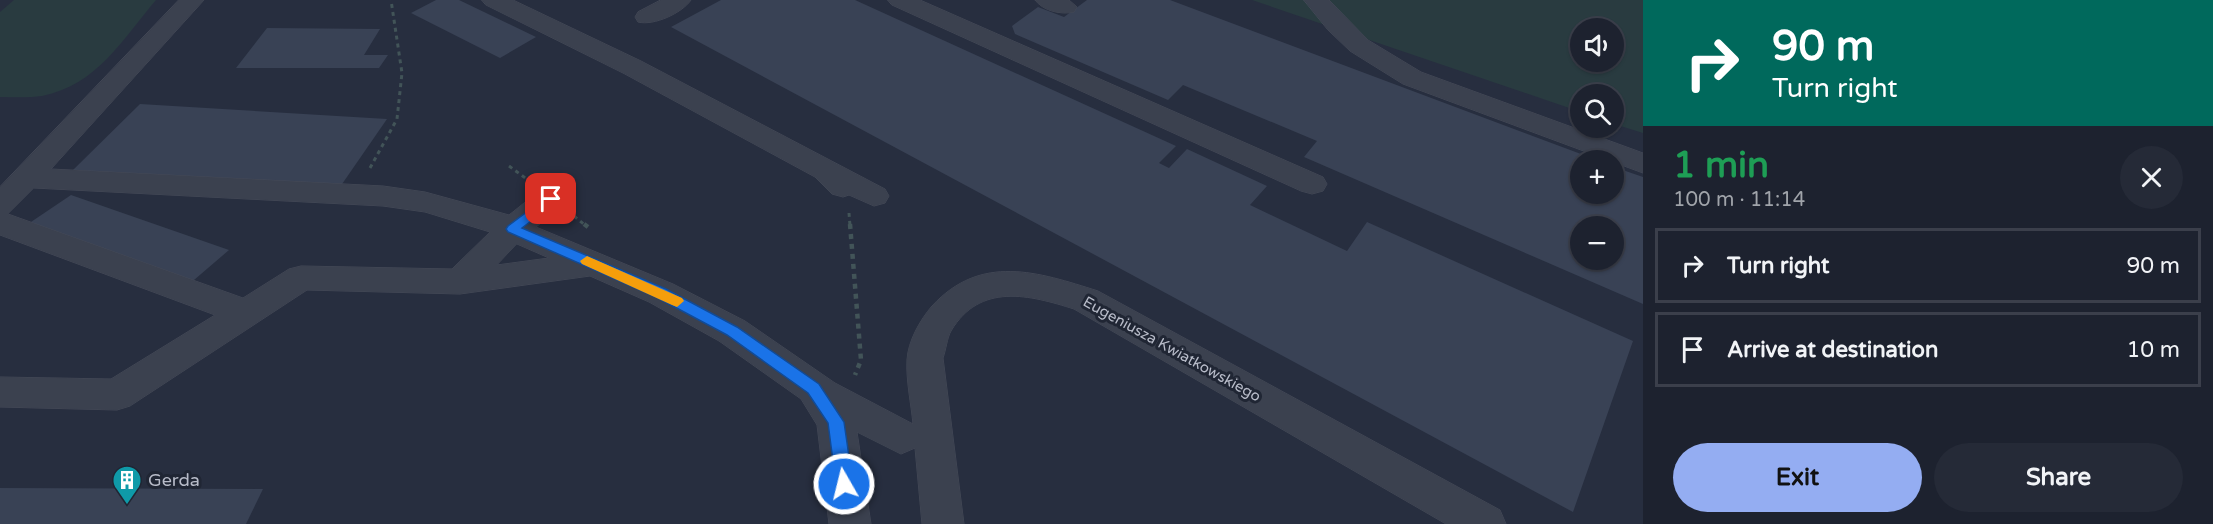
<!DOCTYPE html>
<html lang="en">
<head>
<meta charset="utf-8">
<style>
  body { margin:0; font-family:"Varela Round",sans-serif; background:#252a37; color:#f1f3f6; height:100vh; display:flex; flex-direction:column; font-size:22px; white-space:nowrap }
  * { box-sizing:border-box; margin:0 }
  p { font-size:20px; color:#a0a4aa }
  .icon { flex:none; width:33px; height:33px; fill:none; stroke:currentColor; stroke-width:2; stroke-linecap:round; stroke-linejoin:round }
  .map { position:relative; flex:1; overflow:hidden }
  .details { display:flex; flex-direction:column; background:#1d222f; width:570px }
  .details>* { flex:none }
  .guide { background:#00695c; color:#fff; overflow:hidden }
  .tools { position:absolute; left:1570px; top:18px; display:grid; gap:12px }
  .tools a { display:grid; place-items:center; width:54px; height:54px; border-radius:50%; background:#1d222f; box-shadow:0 2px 4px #0004,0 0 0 2px #3b3f4b; font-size:30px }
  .pin { position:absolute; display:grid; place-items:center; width:51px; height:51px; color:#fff; margin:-26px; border-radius:12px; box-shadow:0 3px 9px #0006 }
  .me { position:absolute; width:66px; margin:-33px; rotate:352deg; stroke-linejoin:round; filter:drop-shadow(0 0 4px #0008) }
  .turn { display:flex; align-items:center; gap:21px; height:126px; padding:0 30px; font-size:27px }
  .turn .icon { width:78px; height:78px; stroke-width:2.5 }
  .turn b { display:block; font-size:42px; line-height:51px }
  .round { display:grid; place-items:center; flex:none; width:63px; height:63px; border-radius:32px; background:#252a37 }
  .headline { display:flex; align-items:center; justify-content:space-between; height:102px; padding:0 30px }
  h1 { font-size:36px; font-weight:700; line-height:45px; color:#1e9e55 }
  .button { display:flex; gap:12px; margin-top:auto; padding:12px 30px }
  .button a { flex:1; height:69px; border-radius:36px; background:#94adf2; color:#111; font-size:24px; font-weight:700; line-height:69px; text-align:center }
  .button a+a { background:#252a37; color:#f1f3f6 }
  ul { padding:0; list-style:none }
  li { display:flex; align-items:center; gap:18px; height:75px; margin:0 12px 9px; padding:0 18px; border:3px solid #3b3f4b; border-radius:0px }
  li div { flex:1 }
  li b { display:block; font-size:22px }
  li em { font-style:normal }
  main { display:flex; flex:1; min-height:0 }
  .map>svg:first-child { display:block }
  .green { fill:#293b40; fill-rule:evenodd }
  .building { fill:#394255; fill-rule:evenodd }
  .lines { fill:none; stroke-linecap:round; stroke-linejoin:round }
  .minor-casing { stroke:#454a58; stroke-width:1 }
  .path-far1 { stroke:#425458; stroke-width:3; stroke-dasharray:4 4; stroke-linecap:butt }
  .path { stroke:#425458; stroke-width:4.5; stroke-dasharray:5 5; stroke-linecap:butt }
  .minor { fill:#3b414f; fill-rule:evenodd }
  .route { fill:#1a73e8; stroke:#114b97; stroke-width:1.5 }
  .slow { fill:#f59e0b }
  .labels { text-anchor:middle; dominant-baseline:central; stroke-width:6; stroke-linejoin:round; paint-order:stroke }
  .street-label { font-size:15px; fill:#b8bcc9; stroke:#202634 }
  .near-poi-label { font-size:18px; fill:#b8bcc9; stroke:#202634; text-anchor:start }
</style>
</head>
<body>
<main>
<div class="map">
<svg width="1643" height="524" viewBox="0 0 1643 524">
  <rect width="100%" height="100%" fill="#272e3f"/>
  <g class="green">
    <path d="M14 0H156C122 40 97 85 42 96 29 98 13 97 0 97V12Z"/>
    <path d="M1252 0H1643V133L1614 124V94H1581V112ZM1581 28H1614V62H1581Z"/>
  </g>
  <g class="building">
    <path d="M436 0H459L536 37 500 58 411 13Z"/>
    <path d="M721 0H855L1176 146 1159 163 1169 168 1187 149 1267 186 1250 205 1347 251 1367 222 1633 341 1573 512 671 27Z"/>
    <path d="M1087 0H1170L1597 160H1581V194H1614V167L1643 177V304L1304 157 1317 141 1183 85 1168 100 1015 34 1012 26 1038 7 1064 17ZM1581 226H1614V260H1581Z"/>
    <path d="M267 28 380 29 364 55H388L379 68H236Z"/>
    <path d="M140 104 387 119 340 187 73 170Z"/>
    <path d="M71 195 229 250 187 286 25 226Z"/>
    <path d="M0 488 263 489 246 524H0Z"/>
  </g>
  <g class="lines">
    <g class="minor-casing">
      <g id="minor">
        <path d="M179 0H204L51 169 383 186 425 192 509 215C525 203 540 186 562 192L566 199 562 206 536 227 673 284 745 321 835 383 913 424C911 403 906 381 907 360 908 341 920 320 932 306 981 253 1038 272 1098 291L1500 510 1506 524H1446L1074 309C1030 295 980 282 951 331 947 338 946 350 943 358L964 524H922L915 448 901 454 857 432 871 524H829L817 425 801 399 719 341 649 302 590 276 460 294 307 290 130 406 117 410 0 407V377L111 379 215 315 0 235V187ZM34 188 383 206 425 212 490 232 452 269 301 266 289 269 243 298 8 214ZM517 244 549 258 497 265Z"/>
        <path d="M482 0H513L641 61 885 189 889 196 885 203 874 206 849 195 843 197 832 194 815 177 623 73 486 5Z"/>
        <path d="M661 0H691C682 13 654 26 638 22L635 17 638 12Z"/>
        <path d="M888 0H920L1323 177 1327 184 1323 191 1312 194 1301 191 892 5Z"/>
        <path d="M1035 0H1069L1077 7 1074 12C1061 15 1043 11 1035 0Z"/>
        <path d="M1304 0H1329L1368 40 1421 72 1643 153V173L1403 84 1350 51 1328 30Z"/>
      </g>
    </g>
    <g class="path-far1">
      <path d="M509 166 528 180"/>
      <path d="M370 168 397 119 402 73 391 0"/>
      <path d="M849 213 850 226"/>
      <path d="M574 216 586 226"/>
    </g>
    <g class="path">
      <path d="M584 224 592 230"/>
      <path d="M850 224 861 360 855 375"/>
    </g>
    <use href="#minor" class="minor"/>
  </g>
  <path class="route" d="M551 194 558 199 556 202 522 228 666 289 737 327 819 384 844 422 853 484 850 489 844 491 839 489 836 484 828 423 808 393 727 335 656 297 508 232 506 229 508 226Z"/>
  <path class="slow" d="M587 256 682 298 684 301 677 307 672 305 582 264 580 261Z"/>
  <defs>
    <g id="building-pin" transform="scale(1.5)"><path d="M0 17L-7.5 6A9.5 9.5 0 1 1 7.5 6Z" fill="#0f9aa8" stroke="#202634"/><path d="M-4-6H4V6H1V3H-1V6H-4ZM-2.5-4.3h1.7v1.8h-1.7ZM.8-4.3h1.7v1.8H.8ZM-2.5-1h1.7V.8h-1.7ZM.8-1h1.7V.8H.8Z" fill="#fff"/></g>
  </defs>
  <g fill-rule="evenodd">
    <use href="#building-pin" x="127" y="480"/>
  </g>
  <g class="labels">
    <g class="street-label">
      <text transform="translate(1172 349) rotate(29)">Eugeniusza Kwiatkowskiego</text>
    </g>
    <g class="near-poi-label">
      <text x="148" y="480">Gerda</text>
    </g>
  </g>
</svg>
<div class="tools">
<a><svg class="icon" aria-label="sound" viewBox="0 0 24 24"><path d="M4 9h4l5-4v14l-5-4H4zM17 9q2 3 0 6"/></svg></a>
<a><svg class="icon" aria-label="search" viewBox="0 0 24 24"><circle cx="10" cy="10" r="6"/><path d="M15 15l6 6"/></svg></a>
<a>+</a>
<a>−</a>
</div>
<div class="pin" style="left:551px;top:199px;background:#d93025"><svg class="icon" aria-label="arrive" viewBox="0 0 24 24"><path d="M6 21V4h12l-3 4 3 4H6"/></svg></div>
<svg class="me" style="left:844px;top:484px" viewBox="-20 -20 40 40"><circle r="17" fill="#1a73e8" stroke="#fff" stroke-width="3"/><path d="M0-11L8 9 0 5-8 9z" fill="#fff"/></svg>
</div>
<section class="details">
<div class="guide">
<div class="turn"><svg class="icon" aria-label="right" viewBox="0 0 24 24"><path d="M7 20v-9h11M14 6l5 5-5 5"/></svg><div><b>90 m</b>Turn right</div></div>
</div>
<div class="headline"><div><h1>1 min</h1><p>100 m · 11:14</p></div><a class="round"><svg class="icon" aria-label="close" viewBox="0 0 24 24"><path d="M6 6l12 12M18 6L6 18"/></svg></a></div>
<ul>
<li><svg class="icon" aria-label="right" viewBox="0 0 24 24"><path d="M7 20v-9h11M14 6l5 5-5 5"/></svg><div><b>Turn right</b></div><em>90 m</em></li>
<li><svg class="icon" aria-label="arrive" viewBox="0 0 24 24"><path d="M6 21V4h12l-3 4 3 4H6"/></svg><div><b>Arrive at destination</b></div><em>10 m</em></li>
</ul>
<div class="button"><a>Exit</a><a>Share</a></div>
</section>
</main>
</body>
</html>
